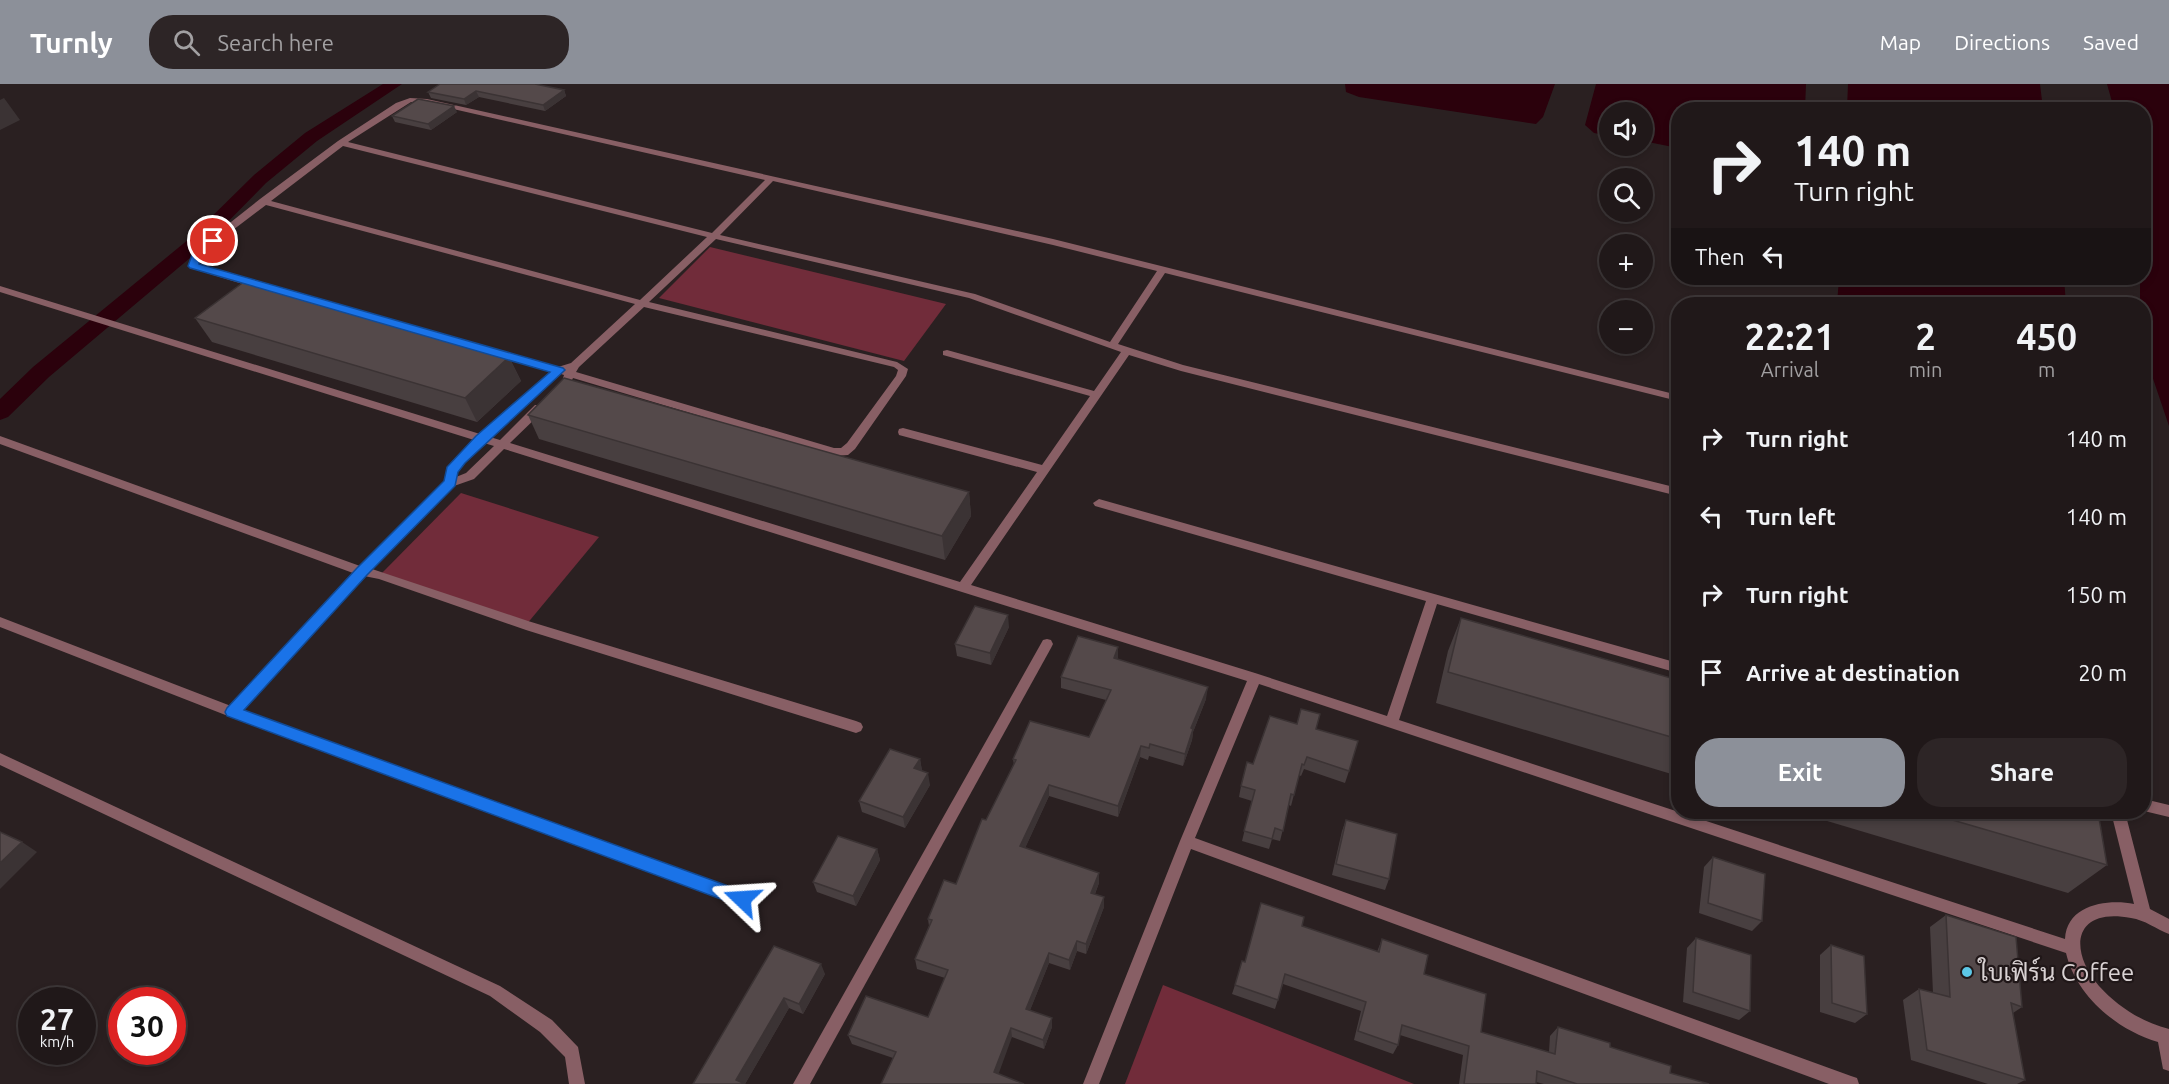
<!DOCTYPE html>
<html lang="en">
<head>
<meta charset="utf-8">
<style>
  body { margin:0; font-family:Ubuntu,Sarabun,sans-serif; background:#2d2526; color:#f1f3f6; height:100vh; display:flex; flex-direction:column; font-size:22px; white-space:nowrap }
  * { box-sizing:border-box; margin:0 }
  p { font-size:20px; color:#a2a0a2 }
  .icon { flex:none; width:33px; height:33px; fill:none; stroke:currentColor; stroke-width:2; stroke-linecap:round; stroke-linejoin:round }
  .map { position:relative; flex:1; overflow:hidden }
  .drawer { position:absolute; left:1671px; top:213px; width:480px; height:522px; display:flex; flex-direction:column; background:#201819; border-radius:24px; box-shadow:0 3px 9px #0003,0 0 0 2px #3d3738 }
  .drawer>* { flex:none }
  .top-card { position:absolute; left:1671px; top:18px; width:480px; height:183px; border-radius:24px; box-shadow:0 3px 9px #0003,0 0 0 2px #3d3738; background:#201819; color:#f1f3f6; overflow:hidden }
  .buttons { position:absolute; left:1599px; top:18px; display:grid; gap:12px }
  .buttons a { display:grid; place-items:center; width:54px; height:54px; border-radius:50%; background:#201819; box-shadow:0 3px 9px #0003,0 0 0 2px #3d3738; font-size:30px }
  .speed { position:absolute; left:18px; top:903px; display:flex; gap:12px; font-size:30px; font-weight:700; text-align:center }
  .speed>* { display:grid; place-content:center; width:78px; height:78px; border-radius:50%; background:#201819; box-shadow:0 3px 9px #0003,0 0 0 2px #3d3738; line-height:1 }
  .speed small { font-size:15px; font-weight:400 }
  .speed .limit { border:9px solid #d22; background:#fff; color:#111 }
  .pin { position:absolute; display:grid; place-items:center; width:51px; height:51px; color:#fff; margin:-26px; border:3px solid #fff; border-radius:50%; box-shadow:0 2px 6px #0007 }
  .me { position:absolute; width:66px; margin:-33px; rotate:290deg; stroke-linejoin:round; filter:drop-shadow(0 0 4px #0008) }
  .turn { display:flex; align-items:center; gap:21px; height:126px; padding:0 24px; font-size:27px }
  .turn .icon { width:78px; height:78px; stroke-width:2.5 }
  .turn b { display:block; font-size:42px; line-height:51px }
  .then { display:flex; align-items:center; height:57px; padding:0 24px; background:#0003; gap:12px; font-size:22px }
  .eta { display:flex; justify-content:space-evenly; align-items:center; height:102px; text-align:center }
  .eta b { font-size:36px; font-weight:700; line-height:42px }
  .action { display:flex; gap:12px; margin-top:auto; padding:12px 24px }
  .action a { flex:1; height:69px; border-radius:24px; background:#8c9099; color:#fff; font-size:24px; font-weight:700; line-height:69px; text-align:center }
  .action a+a { background:#2d2526; color:#f1f3f6 }
  ul { padding:0; list-style:none }
  li { display:flex; align-items:center; gap:18px; height:78px; padding:0 24px }
  li div { flex:1 }
  li b { display:block; font-size:22px }
  li em { font-style:normal }
  header { display:flex; align-items:center; gap:36px; box-sizing:border-box; height:84px; padding:0 30px; background:#8c9099; color:#fff }
  header strong { font-size:28px }
  nav { display:flex; gap:33px; margin-inline-start:auto; font-size:21px }
  .search { width:420px; height:54px; background:#2d2526; display:flex; align-items:center; gap:15px; box-sizing:border-box; padding:0 21px; border-radius:24px; color:#a2a0a2; font-size:22px }
  .map>svg:first-child { display:block }
  .green { fill:#712c3a }
  .water { fill:#2b010c }
  .lines { fill:none; stroke-linecap:round; stroke-linejoin:round }
  .canal { fill:#2b010c; fill-rule:evenodd }
  .street { fill:#885f65; fill-rule:evenodd }
  .wall { fill:#483f40 }
  .shaded-wall { fill:#3b3334 }
  .building { fill:#54494a; stroke:#3b3334; stroke-width:1.5 }
  .route { fill:#1a73e8; stroke:#114b97; stroke-width:1.5 }
  .poi-dot { fill:#5cc7e7; stroke:#201718; stroke-width:2 }
  .labels { text-anchor:middle; dominant-baseline:central; stroke-width:4.5; stroke-linejoin:round; paint-order:stroke }
  .near-poi-label { font-size:24px; fill:#d9d2d3; stroke:#201718; text-anchor:start }
</style>
</head>
<body>
<header>
<strong>Turnly</strong>
<div class="search"><svg class="icon" aria-label="search" viewBox="0 0 24 24"><circle cx="10" cy="10" r="6"/><path d="M15 15l6 6"/></svg>Search here</div>
<nav><a>Map</a><a>Directions</a><a>Saved</a></nav>
</header>
<div class="map">
<svg width="2169" height="1000" viewBox="0 0 2169 1000">
  <rect width="100%" height="100%" fill="#2a2021"/>
  <g class="green">
    <path d="M710 163 946 220 904 277 659 214Z"/>
    <path d="M461 409 599 453 526 541 380 491Z"/>
    <path d="M1163 901 1414 1000H1125Z"/>
  </g>
  <g class="water">
    <path d="M1345 0H1555L1543 33 1536 40 1359 13 1346 8Z"/>
    <path d="M1596 0H1806L1805 25 1678 26V64L1643 57 1642 28H1610L1609 52 1594 49 1585 41Z"/>
    <path d="M1848 0H2040L2043 25H1847Z"/>
    <path d="M2107 0H2169V342L2144 268V220H2140V194H2144V26L2114 25Z"/>
    <path d="M1839 194H2064L2066 220H1837Z"/>
  </g>
  <g class="lines">
    <path class="canal" d="M383 0H402L317 57 266 99 203 163 49 293 8 333 0 336V315L33 283 189 155 254 91 305 49Z"/>
    <g class="street">
      <path d="M410 14 427 15 1053 155 1678 311V317L1165 189 1118 260 1183 281 1678 404V412L1181 287 1129 271 971 501 1255 589 1387 632 1426 517 1095 422 1093 419 1099 415 1678 579V589L1437 520 1399 636 2065 855C2067 820 2108 815 2134 820L2111 728H2125L2150 825 2169 835V850C2156 845 2145 836 2131 834 2075 823 2067 864 2099 902 2118 923 2142 938 2169 945V987L2163 985 2158 958C2117 946 2076 912 2066 869L1259 600 1195 754 1851 992 1857 994 1859 1000H1829L1191 765 1099 1000H1083L1180 757 1247 597 504 365 474 395 454 402 372 485 528 537 856 637 861 639 863 643 861 647 856 649 526 546 379 495 364 492 243 626 742 808 747 810 749 815 747 820 742 822 228 632 0 543V533L231 622 353 489 0 360V352L360 482 445 398 447 383 474 356 0 208V202L480 350 551 287 339 227V223H345L558 283 571 279 635 220 266 121 200 171 198 181 262 200V204H256L190 184 188 182 193 168 260 115 338 57 396 19ZM411 18 427 19 765 96 712 149 348 58ZM343 62 707 153 640 216 271 117ZM773 97 1053 161 1157 187 1110 258 975 210 720 151ZM716 155 969 214 1121 268 1094 307 947 266 943 267V271L1090 312 1042 381 903 344 899 345 898 348 899 351 1037 388 960 498 510 359 543 327 544 324 543 321H535L500 356 490 353 561 290 564 291 563 294 564 296H572L573 294 834 372 848 371 855 365 906 292 908 285 897 278 649 218ZM644 223 894 283 898 286 896 292 847 359 841 364H834L576 288 579 283ZM484 359 494 362 466 389 456 393V387Z"/>
      <path d="M1047 555 1051 556 1053 560 1051 564 810 1000H793L1043 556Z"/>
      <path d="M0 669 500 902 552 936 578 963 585 1000H569L565 973 540 948 490 912 0 681Z"/>
      <path d="M2144 715 2169 721V733L2144 727Z"/>
    </g>
  </g>
  <g class="wall">
    <path d="M564 6 566 12 545 27 479 13 466 21 431 14 428 8Z"/>
    <path d="M457 28 431 46 395 38 392 32Z"/>
    <path d="M195 234 509 273 521 297 477 338 212 258Z"/>
    <path d="M528 331 969 408 971 432 945 476 539 355Z"/>
    <path d="M1461 534 1678 596V692L1436 619 1448 567Z"/>
    <path d="M1009 543 991 581 957 572 955 560Z"/>
    <path d="M1118 575 1206 615 1193 648 1192 656 1183 682 1149 672 1148 676 1140 673 1118 733 1049 712 1025 764 1099 789V799L1095 810 1104 823 1086 870 1077 867 1070 886 1049 879 1030 926 1052 943 1044 965 1012 953 893 974 852 960 848 951 928 933 945 894 917 885 915 875 929 842 928 835 956 800 986 736 1014 681 1013 675 1089 653 1106 616 1061 604V593Z"/>
    <path d="M1316 645 1349 687 1345 699 1304 685 1301 692 1299 691 1291 722 1289 721 1280 757 1272 755 1269 765 1242 757 1252 717 1239 713 1241 702 1253 680Z"/>
    <path d="M920 675 922 687 930 701 905 744 862 728 859 717Z"/>
    <path d="M1797 728H2098L2107 781 2068 809Z"/>
    <path d="M1346 736 1389 795 1385 806 1332 791 1342 747Z"/>
    <path d="M877 765 880 776 856 822 817 808 813 798Z"/>
    <path d="M1713 773 1762 837 1752 847 1699 829 1704 783Z"/>
    <path d="M1946 831 2022 923 2013 929 2025 996 2017 1000H1988L1911 976 1903 916 1919 905 1933 909 1930 843Z"/>
    <path d="M1302 842 1377 868 1382 855 1424 890 1481 948 1549 968 1550 952 1558 943 1610 963 1670 989 1709 1000H1544L1536 998V1000H1459L1463 971 1400 951 1398 961 1393 970 1354 956 1361 927 1283 900 1275 925 1232 910 1235 901 1245 878Z"/>
    <path d="M1696 854 1750 927 1739 936 1683 918 1687 864Z"/>
    <path d="M1831 861 1867 930 1855 939 1820 928V871Z"/>
    <path d="M774 862 825 890 803 930 789 924 745 1000H693Z"/>
  </g>
  <g class="shaded-wall">
    <path d="M564 6 566 12 545 27 543 21Z"/>
    <path d="M476 7 479 13 466 21 464 15Z"/>
    <path d="M4 14 20 36 0 46V16Z"/>
    <path d="M454 22 457 28 431 46 428 40Z"/>
    <path d="M509 273 521 297 477 338 465 314Z"/>
    <path d="M969 408 971 432 945 476 942 452Z"/>
    <path d="M1008 531 1009 543 991 581 990 569Z"/>
    <path d="M1118 563V575L1114 574Z"/>
    <path d="M1208 603 1206 615 1193 648 1192 656 1183 682 1185 670 1191 644Z"/>
    <path d="M1141 662 1140 673 1118 733V722Z"/>
    <path d="M920 675 922 687 917 696 914 684Z"/>
    <path d="M928 689 930 701 905 744 903 733Z"/>
    <path d="M1049 701V712L1021 773 1020 762Z"/>
    <path d="M22 758 37 768 0 805V779Z"/>
    <path d="M877 765 880 776 856 822 853 812Z"/>
    <path d="M1099 789V799L1091 819V809Z"/>
    <path d="M1104 813V823L1086 870V860Z"/>
    <path d="M1077 857V867L1070 886 1069 876Z"/>
    <path d="M1049 869V879L1027 934 1026 925Z"/>
    <path d="M821 880 825 890 803 930 799 920Z"/>
    <path d="M784 914 789 924 745 1000 736 996Z"/>
    <path d="M1052 934V943L1044 965 1043 956Z"/>
    <path d="M1011 944 1012 953 996 997 994 988Z"/>
  </g>
  <g class="building">
    <path d="M440 0H535L564 6 543 21 476 7 464 15 428 8Z"/>
    <path d="M418 15 454 22 428 40 392 32Z"/>
    <path d="M245 197 509 273 465 314 195 234Z"/>
    <path d="M564 294 969 408 942 452 528 331Z"/>
    <path d="M975 522 1008 531 990 569 955 560Z"/>
    <path d="M1461 534 1678 596V655L1448 588Z"/>
    <path d="M1078 552 1118 563 1114 574 1208 603 1191 644 1193 645 1185 670 1150 660 1149 664 1141 662 1118 722 1049 701 1020 762 1099 789 1091 809 1104 813 1086 860 1077 857 1069 876 1049 869 1026 925 1052 934 1043 956 1011 944 994 988 1024 1000H881L896 968 848 951 866 912 928 933 948 886 915 875 932 836 928 835 944 796 956 800 982 735 986 736 1016 676 1013 675 1030 637 1089 653 1111 606 1061 593Z"/>
    <path d="M1301 625 1320 630 1316 645 1358 657 1349 687 1307 673 1304 681 1302 680 1294 711 1291 710 1283 747 1275 744 1272 755 1244 747 1255 706 1241 702 1247 678 1253 680 1270 632 1297 640Z"/>
    <path d="M890 665 920 675 914 684 928 689 903 733 859 717Z"/>
    <path d="M1925 728H2098L2107 781Z"/>
    <path d="M1346 736 1397 750 1389 795 1336 780Z"/>
    <path d="M0 748 22 758 0 779Z"/>
    <path d="M838 752 877 765 853 812 813 798Z"/>
    <path d="M1713 773 1765 790 1762 837 1708 819Z"/>
    <path d="M1261 819 1304 833 1302 842 1379 868 1382 855 1428 871 1424 890 1486 910 1481 948 1555 970 1558 943 1610 959V963L1671 982 1670 989 1709 1000H1577L1537 987 1536 1000H1464L1469 962 1402 941 1398 961 1358 947 1366 918 1285 890 1278 916 1235 901 1242 877 1245 878Z"/>
    <path d="M1946 831 2016 853 2022 923 2011 919 2025 996 1927 966 1919 905 1950 913Z"/>
    <path d="M1696 854 1751 871 1750 927 1693 908Z"/>
    <path d="M1831 861 1864 872 1867 930 1832 919Z"/>
    <path d="M774 862 821 880 799 920 784 914 736 996 745 1000H693Z"/>
  </g>
  <path class="route" d="M213 154 219 157 201 171 199 180 563 284 565 286 465 379 458 388 455 402 367 491 244 626 742 807 748 809 751 815 748 820 742 823 227 632 225 628 227 624 357 484 444 397 447 383 476 352 550 288 190 184 188 182 193 168Z"/>
  <circle class="poi-dot" cx="1967" cy="888" r="6"/>
  <g class="labels">
    <g class="near-poi-label">
      <text x="1979" y="888">ใบเฟิร์น Coffee</text>
    </g>
  </g>
</svg>
<div class="buttons">
<a><svg class="icon" aria-label="sound" viewBox="0 0 24 24"><path d="M4 9h4l5-4v14l-5-4H4zM17 9q2 3 0 6"/></svg></a>
<a><svg class="icon" aria-label="search" viewBox="0 0 24 24"><circle cx="10" cy="10" r="6"/><path d="M15 15l6 6"/></svg></a>
<a>+</a>
<a>−</a>
</div>
<div class="speed"><div>27<small>km/h</small></div><div class="limit">30</div></div>
<div class="pin" style="left:213px;top:157px;background:#d93025"><svg class="icon" aria-label="arrive" viewBox="0 0 24 24"><path d="M6 21V4h12l-3 4 3 4H6"/></svg></div>
<svg class="me" style="left:742px;top:815px" viewBox="-20 -20 40 40"><path d="M0-17L14 15 0 8-14 15z" fill="#1a73e8" stroke="#fff" stroke-width="4"/></svg>
<div class="top-card">
<div class="turn"><svg class="icon" aria-label="right" viewBox="0 0 24 24"><path d="M7 20v-9h11M14 6l5 5-5 5"/></svg><div><b>140 m</b>Turn right</div></div>
<div class="then">Then<svg class="icon" aria-label="left" viewBox="0 0 24 24"><path d="M17 20v-9H6M10 6l-5 5 5 5"/></svg></div>
</div>
<section class="drawer">
<div class="eta">
<div><b>22:21</b><p>Arrival</p></div>
<div><b>2</b><p>min</p></div>
<div><b>450</b><p>m</p></div>
</div>
<ul>
<li><svg class="icon" aria-label="right" viewBox="0 0 24 24"><path d="M7 20v-9h11M14 6l5 5-5 5"/></svg><div><b>Turn right</b></div><em>140 m</em></li>
<li><svg class="icon" aria-label="left" viewBox="0 0 24 24"><path d="M17 20v-9H6M10 6l-5 5 5 5"/></svg><div><b>Turn left</b></div><em>140 m</em></li>
<li><svg class="icon" aria-label="right" viewBox="0 0 24 24"><path d="M7 20v-9h11M14 6l5 5-5 5"/></svg><div><b>Turn right</b></div><em>150 m</em></li>
<li><svg class="icon" aria-label="arrive" viewBox="0 0 24 24"><path d="M6 21V4h12l-3 4 3 4H6"/></svg><div><b>Arrive at destination</b></div><em>20 m</em></li>
</ul>
<div class="action"><a>Exit</a><a>Share</a></div>
</section>
</div>
</body>
</html>
